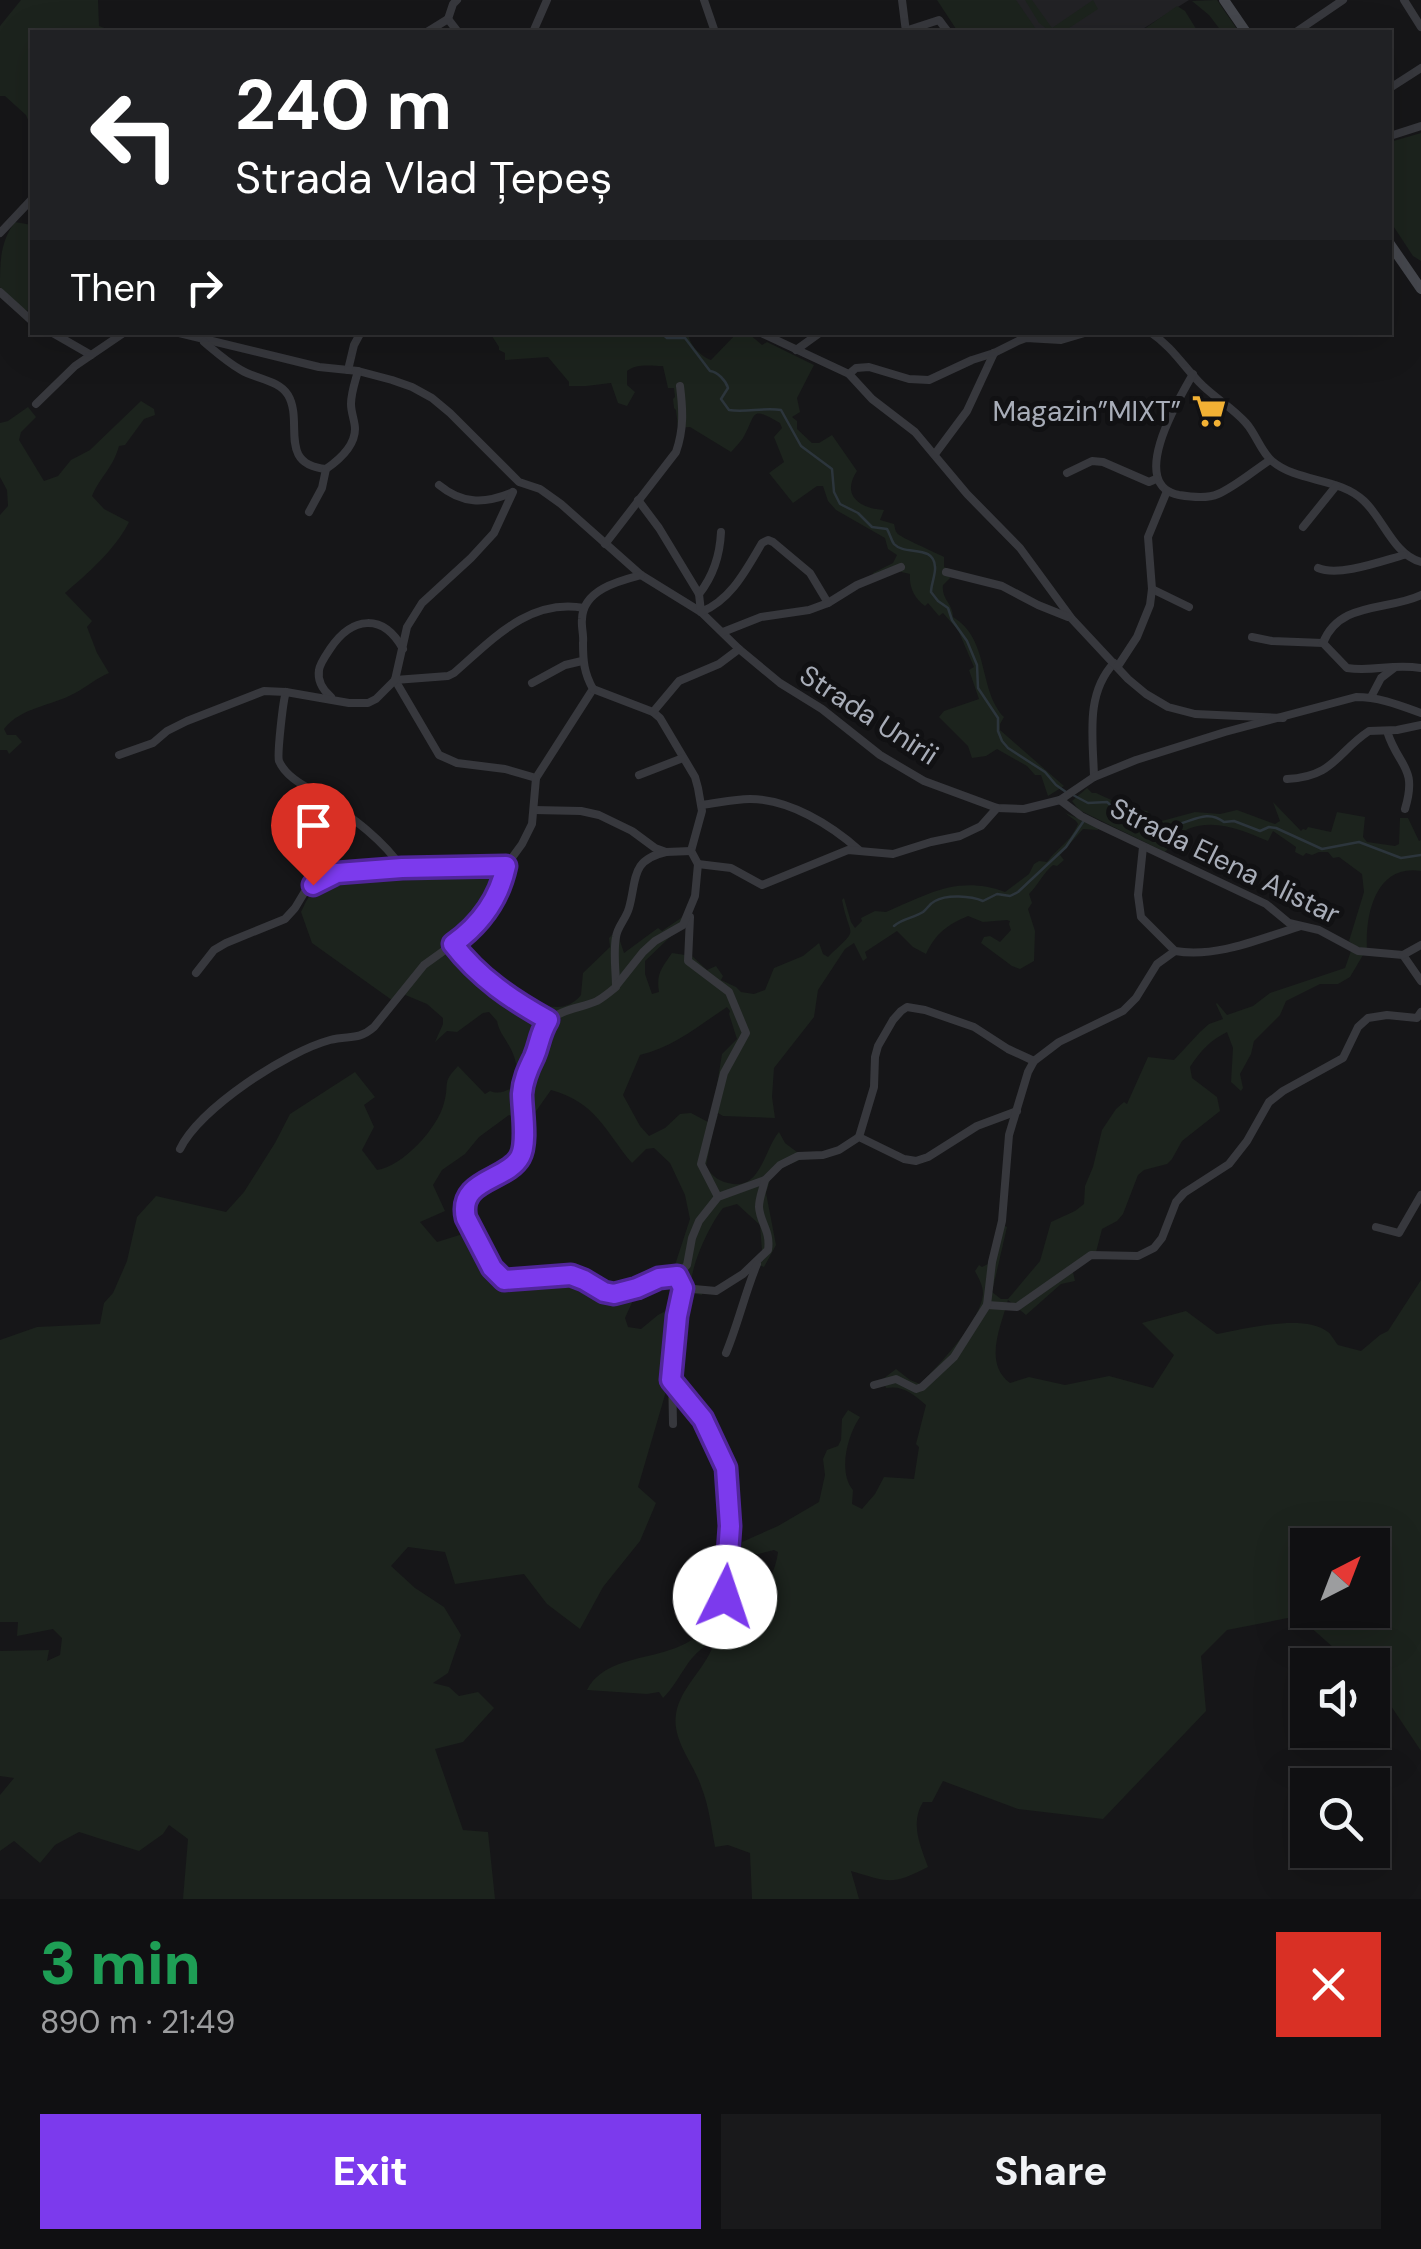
<!DOCTYPE html>
<html lang="en">
<head>
<meta charset="utf-8">
<style>
  body { margin:0; font-family:"DM Sans",sans-serif; background:#19191b; color:#f1f3f6; height:100vh; display:flex; flex-direction:column; font-size:38px; white-space:nowrap }
  * { box-sizing:border-box; margin:0 }
  p { font-size:32px; color:#9c9d9f }
  .icon { flex:none; width:55px; height:55px; fill:none; stroke:currentColor; stroke-width:2; stroke-linecap:round; stroke-linejoin:round }
  .map { position:relative; height:1899px; overflow:hidden }
  .side { display:flex; flex-direction:column; background:#101012; flex:1 }
  .side>* { flex:none }
  .hud { position:absolute; left:30px; top:30px; width:1362px; height:305px; border-radius:0px; box-shadow:0 10px 40px #0002,0 0 0 2px #303032; background:#202124; color:#fff; overflow:hidden }
  .needle { width:65px; rotate:42deg }
  .buttons { position:absolute; left:1290px; top:1528px; display:grid; gap:20px }
  .buttons a { display:grid; place-items:center; width:100px; height:100px; border-radius:0px; background:#101012; box-shadow:0 10px 40px #0002,0 0 0 2px #303032; font-size:50px }
  .pin { position:absolute; display:grid; place-items:center; width:85px; height:85px; color:#fff; margin:-102px -42px; border-radius:50% 50% 50% 0; rotate:-45deg; box-shadow:0 0 10px #0007 }
  .pin .icon { rotate:45deg }
  .me { position:absolute; width:110px; margin:-55px; rotate:4deg; stroke-linejoin:round; filter:drop-shadow(0 0 8px #0008) }
  .turn { display:flex; align-items:center; gap:35px; height:210px; padding:0 40px; font-size:45px }
  .turn .icon { width:130px; height:130px; stroke-width:2.5 }
  .turn b { display:block; font-size:70px; line-height:85px }
  .then { display:flex; align-items:center; height:95px; padding:0 40px; background:#0003; gap:20px; font-size:38px }
  .round { display:grid; place-items:center; flex:none; width:105px; height:105px; border-radius:0px; background:#19191b }
  .headline { display:flex; align-items:center; justify-content:space-between; height:170px; padding:0 40px }
  h1 { font-size:60px; font-weight:800; line-height:75px; color:#1e9e55 }
  .cta { display:flex; gap:20px; margin-top:auto; padding:20px 40px }
  .cta a { flex:1; height:115px; border-radius:0px; background:#7c3aed; color:#fff; font-size:40px; font-weight:800; line-height:115px; text-align:center }
  .cta a+a { background:#19191b; color:#f1f3f6 }
  .map>svg:first-child { display:block }
  .built { fill:#222225 }
  .green { fill:#1c231d; fill-rule:evenodd }
  .lines { fill:none; stroke-linecap:round; stroke-linejoin:round }
  .stream { stroke:#2c353c; stroke-width:2.5 }
  .street { stroke:#37383d; stroke-width:8 }
  .secondary { stroke:#45474d; stroke-width:10 }
  .route-casing { stroke:#51269a; stroke-width:25 }
  .route { stroke:#7c3aed; stroke-width:18 }
  .labels { text-anchor:middle; dominant-baseline:central; stroke-width:10; stroke-linejoin:round; paint-order:stroke }
  .poi-label { font-size:28px; fill:#a8adb8; stroke:#111113; text-anchor:end }
  .street-label { font-size:28px; fill:#a8adb8; stroke:#111113 }
</style>
</head>
<body>
<div class="map">
<svg width="1421" height="1899" viewBox="0 0 1421 1899">
  <rect width="100%" height="100%" fill="#161618"/>
  <path class="built" d="M992 0H1189L1138 32H1013Z"/>
  <g class="green">
    <path d="M21 0H98L99 26 115 32H32V129L26 115 5 96H0V26Z"/>
    <path d="M937 0H1016L1038 32H958Z"/>
    <path d="M1025 0H1032L1052 28 1093 0 1098 9 1063 32H1051L1039 23Z"/>
    <path d="M1217 0 1239 32H1222L1209 15 1192 1Z"/>
    <path d="M1177 6 1185 11 1198 32H1140Z"/>
    <path d="M1421 133V261L1413 256 1390 221V142Z"/>
    <path d="M15 222 32 225V313L19 306 0 287C0 261 0 242 15 222Z"/>
    <path d="M490 333H688C689 344 700 356 711 360L737 333H748L762 345 767 342 814 365 797 398 800 412 792 417 797 421V429L812 443H819L832 435 857 471C841 495 859 508 884 510L880 520 894 524C895 527 895 531 897 533 899 537 937 553 944 557V567L949 569 950 578 943 585C941 599 953 604 953 617 990 639 978 690 1004 717L1000 724V730L1064 786 1048 796 1041 775H1035L1027 766 997 749 986 756 972 758 968 746 939 717 944 711 979 699 969 670 974 667 958 630 943 613 939 616 928 603 925 606C914 598 909 587 910 574L897 571 875 580 873 573 893 563 897 555 888 549 885 538 836 510 828 501 823 486H817L793 503 769 473 784 462 774 437 782 428 780 423C749 405 757 414 743 438 741 441 733 450 731 452L690 427 678 428 676 410 674 408 673 399 675 397 674 388H668L663 366C651 366 637 363 627 371V385L635 392 627 406 618 403 611 383 586 386H569V382L548 357 505 360V353L499 350V347Z"/>
    <path d="M141 401 154 409 155 415 144 419 125 445 119 446C112 470 101 475 92 496L104 509 129 522C115 550 88 573 65 593L92 621 87 627 97 653 109 673C95 679 88 686 75 693 52 706 21 707 4 729L7 735H16L22 742 9 754 7 750H0V515L8 506 7 490 0 477V423L8 421 28 407 36 417 21 432 19 440 44 481 58 476 71 460 90 450Z"/>
    <path d="M1087 788 1092 793H1096L1120 804 1121 807 1147 811 1158 822 1195 812 1220 814 1237 810 1275 824 1280 821 1273 802 1301 831 1303 829 1306 830 1308 827 1331 832 1337 812 1365 817 1363 837 1367 842 1395 846 1399 844 1400 818H1408L1419 841 1421 840V871C1376 864 1365 914 1367 949L1355 946 1349 941 1364 892 1362 874 1339 857 1333 858 1328 852H1319L1312 855 1306 853 1303 856 1295 852 1296 847 1273 831 1268 841C1243 831 1216 818 1188 829 1179 833 1172 844 1165 852L1079 810 1072 801Z"/>
    <path d="M1065 813 1097 826 1098 830 1083 829 1060 855 1064 860 1057 866 1053 865C1044 872 1038 885 1029 894L1032 903 1028 909 1035 931 1034 961 1020 969 1012 966 981 943 984 937 990 936 1000 942 1011 930 1009 924 1010 921 1007 920 983 922 968 916C947 925 936 933 926 954L913 947 897 931 865 952 867 958 863 961 854 943 845 949 818 990 814 1017 774 1068 772 1097 775 1118 723 1116 713 1110 722 1054 737 1039 729 1014 730 1011 727 1007C698 1026 674 1047 640 1055L623 1095 640 1126 649 1136 665 1128 680 1114 691 1113 708 1122 710 1114 718 1115 713 1130 706 1166C712 1177 720 1182 733 1184 761 1188 765 1148 779 1132L785 1143 797 1152 802 1159 779 1169 771 1177 766 1193 776 1245 764 1267 752 1262 762 1251 760 1225 737 1204 723 1208C710 1224 692 1263 691 1284L703 1288 702 1295 684 1292 681 1304 675 1307 667 1388 638 1487 656 1503 640 1541 603 1587 580 1629 547 1604 524 1574 455 1584 445 1552 408 1547 391 1566 415 1588 444 1607 461 1635 448 1673 433 1683 449 1687 459 1696 478 1692 494 1708 463 1742 435 1749 463 1830 488 1832 495 1899H183L188 1839 169 1825 163 1834 139 1851 79 1832 55 1845 40 1863 14 1841 0 1851V1795L14 1778 0 1776V1651L49 1650 47 1661 60 1655 62 1638 53 1629 17 1636 18 1622H0V1340L37 1327 100 1324 104 1303 113 1293 127 1261 137 1217 156 1196 226 1212 244 1192 275 1143 290 1114 355 1072 375 1097 364 1105 374 1127 362 1150 377 1170C402 1167 438 1128 444 1103 450 1082 441 1084 458 1066L485 1094 490 1091C502 1096 508 1088 519 1086 518 1071 516 1056 508 1044 503 1035 499 1031 497 1021L489 1012 483 1013 457 1032 447 1031 435 1042 443 1024V1018L427 1004 403 994 396 1003 312 943 301 912C304 906 308 896 313 892 337 867 460 871 497 871L498 878 510 881 490 915 464 943C470 969 495 983 515 996L525 995 527 1001C548 1006 565 1014 581 995L583 973 610 947 609 938 612 935 619 938 624 953 658 928 662 931 684 916 686 926 670 937 645 961V974L652 994 659 992C656 973 662 968 672 953L692 956 707 970 716 966 723 976 721 980 736 987 741 992 754 994 765 990 774 968 803 956 819 943 823 954 828 957C861 925 850 941 842 900L844 898 851 922 855 928 862 921 861 918 875 911 886 912C929 894 958 875 1005 892L1029 874 1034 864 1039 861 1047 862C1059 846 1069 844 1078 824L1076 821ZM551 1090C597 1103 604 1130 632 1163L646 1149 654 1148 670 1163 685 1195 690 1219 675 1265 674 1280 678 1283 675 1306 658 1315 641 1329 628 1327 625 1318 634 1298 590 1296 570 1284 523 1286 487 1279 466 1233 437 1242 420 1222 445 1211 433 1185 442 1170 465 1154 479 1137 509 1115 514 1117 517 1125 534 1114Z"/>
    <path d="M1351 951 1363 955 1350 977 1338 984H1320L1286 1001 1280 1015 1254 1041 1251 1054 1240 1074 1243 1088 1241 1091 1231 1082 1233 1048 1227 1032C1211 1040 1200 1051 1190 1067L1192 1078 1217 1097 1220 1111 1182 1141 1172 1159 1167 1164 1144 1170 1138 1175 1123 1214 1117 1221 1102 1229 1095 1256 1073 1272 1075 1281 1061 1284 1026 1315 1008 1300C1001 1326 983 1363 1010 1383L1029 1377 1065 1385 1109 1376 1153 1388 1174 1355 1142 1323 1186 1311 1217 1334C1245 1329 1304 1313 1328 1332 1331 1334 1336 1343 1338 1345L1361 1351 1380 1335 1388 1331 1421 1280V1751L1379 1688 1373 1683 1372 1665H1353L1298 1616 1227 1630 1201 1656 1206 1711 1103 1819 1018 1809 943 1781 932 1802H923C910 1823 920 1845 928 1867 891 1886 889 1882 851 1871L859 1899H752L750 1853 728 1845 715 1847C711 1826 709 1806 701 1786 693 1762 672 1741 676 1714 680 1688 704 1670 713 1646L708 1644C684 1660 682 1679 663 1698L659 1692 647 1694 587 1690C615 1637 708 1679 723 1586L733 1588 729 1607 732 1613C757 1607 775 1577 778 1552L774 1550 747 1557 740 1550 742 1542 778 1526 819 1502 825 1475 823 1459 827 1450 838 1446 841 1440 842 1419 848 1410 860 1417C847 1436 838 1472 853 1490L852 1504 862 1509 875 1494 884 1477 914 1479 919 1447 916 1444 926 1405C913 1394 903 1385 886 1388L883 1379 896 1369 910 1380 920 1384C939 1365 981 1321 983 1294 983 1285 979 1279 975 1271L979 1265 982 1267 988 1264 998 1223 1007 1227 992 1292 1001 1299H1008L1040 1261 1051 1222 1075 1211 1084 1204 1085 1186 1093 1167 1102 1130 1116 1109 1124 1102 1127 1104 1148 1057 1174 1060 1200 1032 1209 1024 1223 1019 1216 1004 1217 1003 1227 1015 1253 1006 1270 993 1345 968ZM1308 1545H1372V1610H1308Z"/>
  </g>
  <g class="lines">
    <g class="stream">
      <path d="M660 332 667 338H685L710 371C718 372 726 381 728 388L721 399 729 410C746 413 763 407 781 410L801 446 832 469 834 492 840 504 858 513 872 527 887 529C890 534 891 540 894 544 905 556 934 544 935 567 936 573 931 585 931 592L938 601 948 608 952 620 967 641 977 665 978 688 998 718V731L1002 741 1008 748 1045 772 1056 785 1066 792"/>
      <path d="M1073 795 1088 803 1107 802C1122 815 1146 846 1164 826 1186 828 1204 806 1224 822L1234 821 1260 831 1269 827 1276 828 1322 849 1359 842 1401 858 1421 855"/>
      <path d="M894 926C903 918 914 918 923 912 928 908 929 904 935 901 947 894 971 896 983 901L997 894 1010 896 1018 892 1066 847 1083 822"/>
    </g>
    <g class="street">
      <path d="M704 0 715 32"/>
      <path d="M902 0 906 32"/>
      <path d="M1404 0 1421 27"/>
      <path d="M448 19 458 32"/>
      <path d="M427 32 448 19 453 4 457 0"/>
      <path d="M533 32 547 0"/>
      <path d="M902 32 939 20 948 32"/>
      <path d="M1296 32 1343 0"/>
      <path d="M1390 88 1421 68"/>
      <path d="M1390 136 1421 126"/>
      <path d="M0 233 32 199"/>
      <path d="M0 292 32 321"/>
      <path d="M51 332 91 355"/>
      <path d="M175 332 319 367 358 371 392 380 412 387 432 398 450 413 519 482 540 489 561 504 641 575 701 612 739 649 780 683 822 709 880 755 924 781 997 808 1024 809 1060 800 1094 777C1093 737 1085 694 1114 663"/>
      <path d="M759 332 849 374 856 368 869 367 909 379 929 380 972 360 994 353 1018 341 1026 338 1061 340 1088 332"/>
      <path d="M1150 332C1171 346 1182 364 1199 382 1213 397 1232 407 1246 423 1256 434 1261 452 1272 461 1298 483 1339 477 1364 501 1384 520 1394 555 1421 562"/>
      <path d="M204 342C216 352 227 362 241 370 256 379 279 380 288 395 304 422 277 464 326 469 339 460 355 446 355 429 355 421 351 413 351 404 351 393 355 382 358 371"/>
      <path d="M796 350 821 332"/>
      <path d="M348 370 354 345 361 332"/>
      <path d="M849 374 872 399 915 432 967 494 1020 548 1072 619 1128 679 1146 694 1168 707 1195 714 1283 718"/>
      <path d="M1193 374C1178 400 1127 485 1179 495 1191 497 1207 499 1218 494 1236 486 1253 471 1270 460"/>
      <path d="M36 404 75 366 125 332"/>
      <path d="M935 454 967 411 994 353"/>
      <path d="M1067 473 1092 461 1103 462 1149 482 1156 479"/>
      <path d="M439 485C462 504 484 504 511 493"/>
      <path d="M638 500 659 528 699 594 701 612C731 600 746 570 762 543L768 540 773 542 810 573 828 603 857 585 901 567"/>
      <path d="M309 512 322 488 326 469"/>
      <path d="M1303 527 1336 486"/>
      <path d="M605 544 676 452C684 429 683 410 680 386"/>
      <path d="M1318 568C1339 577 1382 561 1404 555"/>
      <path d="M946 572 1002 586 1038 605 1068 617"/>
      <path d="M1152 589 1189 607"/>
      <path d="M699 594C714 575 720 555 721 532"/>
      <path d="M723 632 761 617 809 610 828 603"/>
      <path d="M1252 637 1272 641 1323 643C1339 601 1388 611 1421 595"/>
      <path d="M1323 643 1347 668C1375 672 1392 663 1421 668"/>
      <path d="M1118 666 1137 637 1150 605 1152 589 1148 537 1167 491"/>
      <path d="M395 680 439 755 457 763 505 769 536 778 593 689"/>
      <path d="M395 680 448 676 454 673C492 640 529 598 584 608"/>
      <path d="M532 683 565 665 582 661"/>
      <path d="M593 689 653 712 660 718 695 777 698 788 702 811 691 851 698 864"/>
      <path d="M593 689C584 673 583 661 583 643 584 635 581 627 582 619 583 590 618 581 641 575"/>
      <path d="M286 692C283 700 277 755 279 761 287 780 312 789 327 800 355 820 383 840 402 868"/>
      <path d="M331 697C323 690 317 682 319 670 320 663 326 655 330 649 352 616 383 613 403 649"/>
      <path d="M1371 697 1381 678 1394 668"/>
      <path d="M653 712 679 681 719 664 739 649"/>
      <path d="M1387 731C1398 767 1418 766 1405 809"/>
      <path d="M119 755 153 743 167 731 187 721 264 691 286 692 349 703H368L376 699 395 680 407 627 422 603 471 558 494 533 513 492"/>
      <path d="M639 775 683 758"/>
      <path d="M1094 777 1136 760 1225 732 1356 697C1379 697 1399 705 1421 713"/>
      <path d="M1287 779C1334 777 1337 752 1369 731L1397 730 1421 725"/>
      <path d="M1060 800 1081 816 1099 825 1266 904 1289 923 1319 930 1358 951 1403 955 1421 981"/>
      <path d="M702 805C718 803 734 799 750 799 789 799 831 825 859 850"/>
      <path d="M534 810 581 811 599 815 632 831 655 848 666 852 691 851"/>
      <path d="M1143 847 1138 895 1141 917 1175 951"/>
      <path d="M666 852C630 860 637 880 629 908 626 919 617 927 616 937 613 953 616 971 616 987 610 992 604 997 597 1001 582 1008 560 1009 548 1022 540 1030 540 1040 536 1050 532 1065 523 1077 522 1094 522 1112 528 1139 521 1156 511 1179 470 1177 465 1206 463 1222 492 1270 504 1280L571 1275 585 1280 605 1293 614 1294 637 1287 659 1278 677 1276 687 1265 692 1238 699 1221 718 1197 765 1180 780 1165 798 1156 823 1155 839 1150 859 1137 904 1159 916 1161 928 1157 977 1126 1017 1111"/>
      <path d="M690 917 688 961 729 992 746 1033 724 1073 701 1164 718 1197"/>
      <path d="M453 944C479 978 512 1000 549 1020"/>
      <path d="M1403 955 1421 945"/>
      <path d="M196 973 214 950 226 943 285 919 295 908 304 893 322 879 337 873 379 869 506 866"/>
      <path d="M616 986 643 952 655 941 683 925 695 896 698 864 731 868 762 885 848 850 893 854 931 842 960 836 981 826 997 808"/>
      <path d="M859 1137 874 1087 875 1057 878 1046 893 1020 901 1011 907 1007 925 1010 974 1027 1008 1049 1034 1061"/>
      <path d="M180 1149C200 1108 286 1052 330 1040 349 1035 358 1041 374 1027L424 965 463 937 489 910 503 881 506 866 522 844 532 824 536 778"/>
      <path d="M1376 1227 1399 1233 1421 1195"/>
      <path d="M683 1288 716 1291 743 1274 768 1250C771 1231 760 1223 759 1207 759 1198 763 1189 765 1180"/>
      <path d="M987 1305 1017 1307 1091 1255 1138 1256 1154 1248 1162 1238 1176 1202 1184 1193 1229 1164 1247 1141 1269 1102 1283 1091 1343 1058 1358 1027 1368 1018 1387 1015 1417 1018 1421 1012"/>
      <path d="M726 1353C738 1324 745 1293 757 1264"/>
      <path d="M671 1380 703 1419 726 1468 730 1526 725 1597"/>
      <path d="M874 1385 896 1379 916 1389 922 1387 954 1357 987 1305 992 1262 1002 1221 1009 1135 1028 1072 1034 1061 1059 1042 1123 1011 1136 998 1157 964 1175 951C1217 958 1259 939 1298 927"/>
      <path d="M673 1424 672 1371 682 1284"/>
    </g>
    <g class="secondary">
      <path d="M1224 0 1246 32"/>
      <path d="M1390 244 1421 289"/>
    </g>
  </g>
  <g class="lines">
    <g class="route-casing">
      <path id="route" d="M313 885 337 873 402 868 506 866C499 899 481 924 453 944 479 978 512 1000 548 1020 539 1035 540 1043 534 1057 528 1069 523 1080 522 1094 522 1110 528 1143 520 1157 507 1181 457 1179 466 1218L492 1268 504 1280 571 1275 584 1280 604 1292 614 1294 637 1288 659 1278 677 1276 683 1288 677 1316 671 1380 703 1419 726 1468 730 1526 725 1597"/>
    </g>
    <use href="#route" class="route"/>
  </g>
  <defs>
    <g id="supermarket-bare" transform="scale(2.7)"><path d="M-6-5.5h2.5l.6 2H6L4.5 2H-2.5L-4.4-4H-6ZM-1.5 3.2a1.3 1.3 0 1 0 .1 0ZM3 3.2a1.3 1.3 0 1 0 .1 0Z" fill="#f2b134" stroke="#111113" stroke-width="2.5" paint-order="stroke"/></g>
  </defs>
  <g fill-rule="evenodd">
    <use href="#supermarket-bare" x="1209" y="411"/>
  </g>
  <g class="labels">
    <g class="poi-label">
      <text x="1181" y="411">Magazin”MIXT”</text>
    </g>
    <g class="street-label">
      <text transform="translate(869 715) rotate(33)">Strada Unirii</text>
      <text transform="translate(1225 861) rotate(26)">Strada Elena Alistar</text>
    </g>
  </g>
</svg>
<div class="buttons">
<a><svg class="needle" viewBox="-14 -14 28 28"><path d="M0-13l5 13h-10z" fill="#e53935"/><path d="M0 13l5-13h-10z" fill="#9c9d9f"/></svg></a>
<a><svg class="icon" aria-label="sound" viewBox="0 0 24 24"><path d="M4 9h4l5-4v14l-5-4H4zM17 9q2 3 0 6"/></svg></a>
<a><svg class="icon" aria-label="search" viewBox="0 0 24 24"><circle cx="10" cy="10" r="6"/><path d="M15 15l6 6"/></svg></a>
</div>
<div class="pin" style="left:313px;top:885px;background:#d93025"><svg class="icon" aria-label="arrive" viewBox="0 0 24 24"><path d="M6 21V4h12l-3 4 3 4H6"/></svg></div>
<svg class="me" style="left:725px;top:1597px" viewBox="-20 -20 40 40"><circle r="19" fill="#fff"/><path d="M0-13L10 11 0 6-10 11z" fill="#7c3aed"/></svg>
<div class="hud">
<div class="turn"><svg class="icon" aria-label="left" viewBox="0 0 24 24"><path d="M17 20v-9H6M10 6l-5 5 5 5"/></svg><div><b>240 m</b>Strada Vlad Țepeș</div></div>
<div class="then">Then<svg class="icon" aria-label="right" viewBox="0 0 24 24"><path d="M7 20v-9h11M14 6l5 5-5 5"/></svg></div>
</div>
</div>
<section class="side">
<div class="headline"><div><h1>3 min</h1><p>890 m · 21:49</p></div><a class="round" style="background:#d93025;color:#fff"><svg class="icon" aria-label="close" viewBox="0 0 24 24"><path d="M6 6l12 12M18 6L6 18"/></svg></a></div>
<div class="cta"><a>Exit</a><a>Share</a></div>
</section>
</body>
</html>
